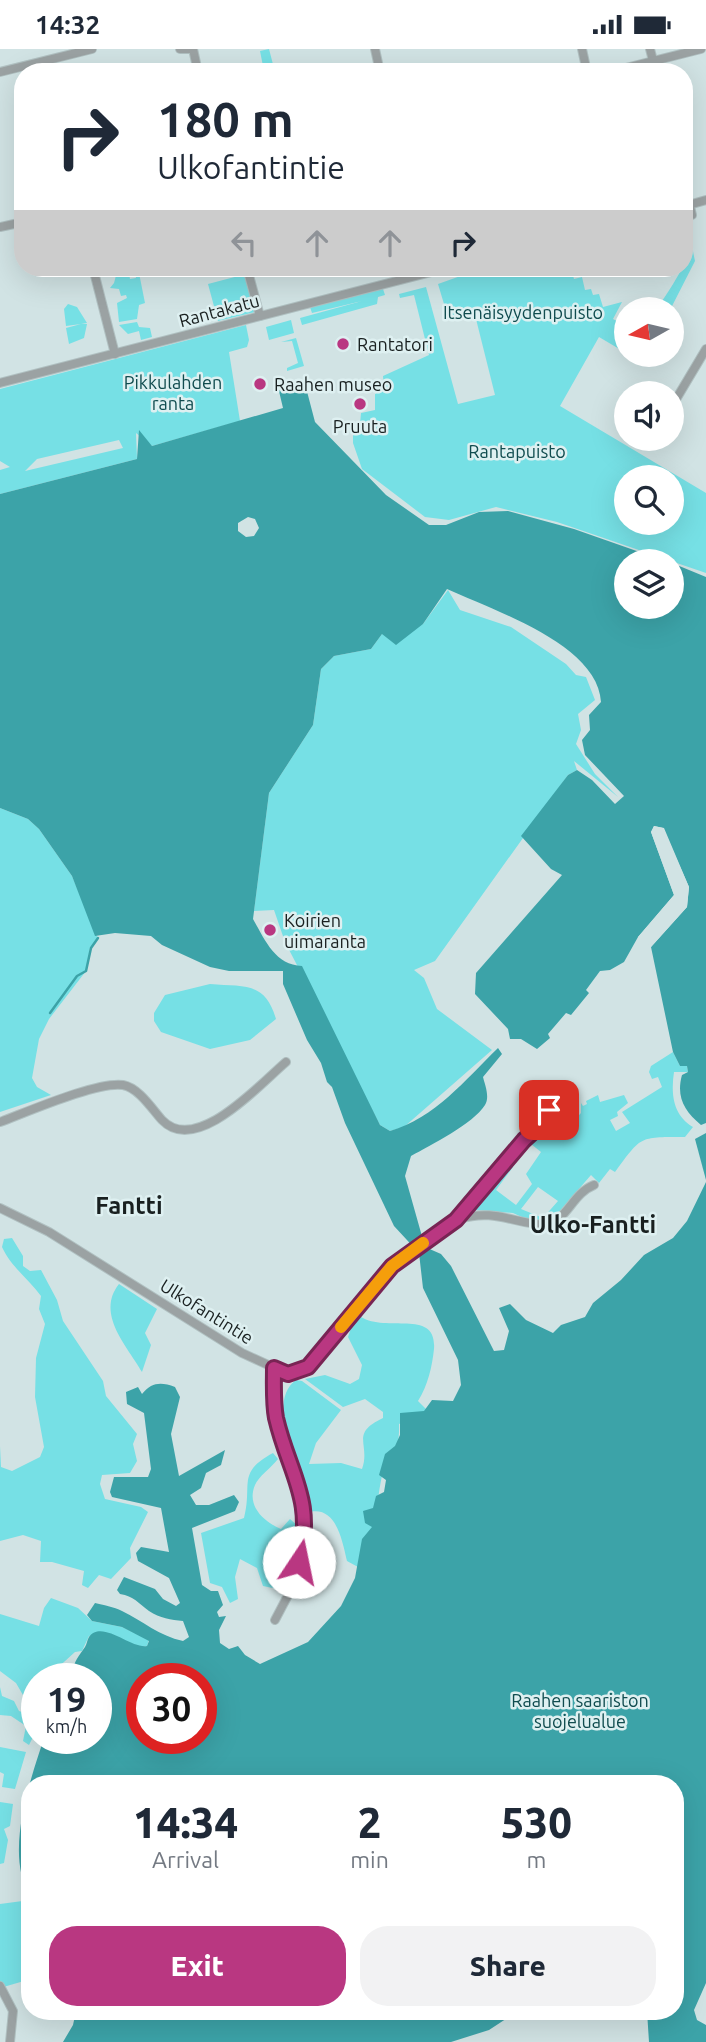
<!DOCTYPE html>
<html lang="en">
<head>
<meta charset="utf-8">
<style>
  body { margin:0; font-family:Ubuntu,sans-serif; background:#f2f2f3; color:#1f2937; height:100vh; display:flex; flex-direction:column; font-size:26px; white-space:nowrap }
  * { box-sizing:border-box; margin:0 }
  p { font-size:23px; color:#747a83 }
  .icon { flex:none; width:38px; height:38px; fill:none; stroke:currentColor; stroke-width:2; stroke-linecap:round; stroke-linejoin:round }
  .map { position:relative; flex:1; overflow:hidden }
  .panel { position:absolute; left:21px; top:1726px; width:663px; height:245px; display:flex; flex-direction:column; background:#fff; border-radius:28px; box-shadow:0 7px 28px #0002 }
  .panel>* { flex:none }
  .guide { position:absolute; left:14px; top:14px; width:679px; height:214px; border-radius:28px; box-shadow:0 7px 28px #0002; background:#fff; color:#1f2937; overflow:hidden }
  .needle { width:46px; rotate:262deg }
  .buttons { position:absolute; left:614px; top:248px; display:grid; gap:14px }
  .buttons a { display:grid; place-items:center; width:70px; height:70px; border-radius:50%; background:#fff; box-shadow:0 7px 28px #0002; font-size:35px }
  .speed { position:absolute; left:21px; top:1614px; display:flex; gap:14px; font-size:35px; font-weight:700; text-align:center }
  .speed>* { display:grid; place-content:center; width:91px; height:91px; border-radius:50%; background:#fff; box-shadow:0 7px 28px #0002; line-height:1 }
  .speed small { font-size:18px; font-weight:400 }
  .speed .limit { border:10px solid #d22; background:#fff; color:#111 }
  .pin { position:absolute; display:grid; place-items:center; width:60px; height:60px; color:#fff; margin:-30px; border-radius:14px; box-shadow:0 4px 10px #0006 }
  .me { position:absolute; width:77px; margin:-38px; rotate:11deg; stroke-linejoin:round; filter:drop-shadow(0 0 5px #0008) }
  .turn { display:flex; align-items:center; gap:24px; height:147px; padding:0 28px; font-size:32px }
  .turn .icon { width:91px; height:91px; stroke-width:2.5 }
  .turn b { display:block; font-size:49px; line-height:60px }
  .lanes { display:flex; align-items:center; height:66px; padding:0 28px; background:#0003; justify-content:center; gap:35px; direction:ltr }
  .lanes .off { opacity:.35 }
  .eta { display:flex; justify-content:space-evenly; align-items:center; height:119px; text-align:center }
  .eta b { font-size:42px; font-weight:800; line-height:49px }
  .button { display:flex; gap:14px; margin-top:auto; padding:14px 28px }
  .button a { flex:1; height:80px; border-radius:28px; background:#b93781; color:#fff; font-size:28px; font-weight:800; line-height:80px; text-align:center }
  .button a+a { background:#f2f2f3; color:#1f2937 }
  .status { display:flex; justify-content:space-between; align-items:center; height:49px; padding:0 35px; background:#fff; direction:ltr }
  .status svg { height:19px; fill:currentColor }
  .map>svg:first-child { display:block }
  .green { fill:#76e0e5; fill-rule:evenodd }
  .water { fill:#3ca3a8; fill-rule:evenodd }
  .pier { fill:#d1e3e4 }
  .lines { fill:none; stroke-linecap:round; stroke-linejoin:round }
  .stream { stroke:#3ca3a8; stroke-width:2.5 }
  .minor-casing { stroke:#b0c0c1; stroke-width:10 }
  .minor { stroke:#9ba2a3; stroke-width:8 }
  .route-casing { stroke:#782454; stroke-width:18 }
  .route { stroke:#b93781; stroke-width:12 }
  .slow { stroke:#f59e0b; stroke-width:12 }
  .poi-dot { fill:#b93781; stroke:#def0f1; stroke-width:2.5 }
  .labels { text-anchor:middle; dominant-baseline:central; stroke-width:5; stroke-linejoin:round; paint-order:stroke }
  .street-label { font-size:18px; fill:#192020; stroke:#def0f1 }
  .park-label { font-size:18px; fill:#104c4f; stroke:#def0f1 }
  .poi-label { font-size:18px; fill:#192020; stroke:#def0f1; text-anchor:start }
  .district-label { font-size:24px; font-weight:bold; fill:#192020; stroke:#def0f1 }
</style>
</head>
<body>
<div class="status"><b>14:32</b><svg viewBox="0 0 49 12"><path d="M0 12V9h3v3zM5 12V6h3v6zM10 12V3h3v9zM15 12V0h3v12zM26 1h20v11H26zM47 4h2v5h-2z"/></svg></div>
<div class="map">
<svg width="706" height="1993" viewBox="0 0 706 1993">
  <rect width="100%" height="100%" fill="#d1e3e4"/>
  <g class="green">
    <path d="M269 0 275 23H253L252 20 263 17 260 2Z"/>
    <path d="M689 183 695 212 670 261H655C668 246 678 225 688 211L684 187Z"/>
    <path d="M118 219H128L130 230 136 229 134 219H138L145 254 139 256 137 270 119 273 117 254 127 249 126 246 121 247 119 240 110 239 114 234Z"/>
    <path d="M483 219H571L574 230 582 228 585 241 591 240 593 246 599 245 603 258 622 253 613 270 626 277V291L621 301 599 288 560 357 706 444V524L557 473 496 458 449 471 425 468 362 420 353 394V378L360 375 361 364 375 361V345L384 340 383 327 429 306 414 246 400 249 399 245 426 238 458 355 495 346 475 266 453 268 447 265 438 235ZM626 429H672V474H626Z"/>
    <path d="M246 225 255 263 218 272 208 235Z"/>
    <path d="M383 240 385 246 378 248 377 255 302 276 300 269 362 252 312 264 310 258Z"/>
    <path d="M68 255 77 258 87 274 81 275H87L84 289 69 295 66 279 81 275 66 277 64 260Z"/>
    <path d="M291 271 294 284 269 291 266 278Z"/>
    <path d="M137 273 139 278 150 279 152 288 141 291 139 282 128 285 119 276Z"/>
    <path d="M246 276 249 291 247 298 229 303 240 372 152 397 136 384 137 410 0 445V421L10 418 0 412V340ZM119 391 123 399 25 422 37 410Z"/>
    <path d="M296 289 304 317 287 322V319L298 314 292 292 281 293Z"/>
    <path d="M448 541 460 561 511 578 566 615 576 626 586 628 595 651 578 665 581 681 576 695 595 725 618 748 574 712 577 721 568 726 435 912 414 921 424 929 437 960 492 1001 404 1078 390 1082 380 1076 285 893 274 861 254 862 269 744 313 676 321 620 334 607 371 600 382 585 423 575Z"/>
    <path d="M0 759 28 770 39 780 72 827 98 889 90 899 86 922 49 970 39 990 32 1029 37 1038 51 1046 0 1063Z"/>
    <path d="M210 935C244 938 265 932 276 970L250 991 210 1000 161 983 154 972V964L165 946Z"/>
    <path d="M673 1003 680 1017 687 1016 688 1023H674C671 1043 672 1066 693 1078L685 1088C638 1088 642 1087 615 1123L610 1120 599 1134 591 1126 552 1171 535 1174 513 1164 475 1161 474 1158 509 1116 513 1118 496 1141 516 1156 532 1135 526 1125 541 1103 531 1095 540 1080 558 1068 567 1079 581 1064V1054L583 1057 587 1055 586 1052 598 1046 600 1053 624 1046 628 1054 617 1063 618 1067 610 1071 616 1082 630 1074 622 1063 662 1038 658 1028 652 1030 649 1023 651 1017ZM538 1138 558 1152 543 1169 521 1160Z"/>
    <path d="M12 1189 23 1207V1217L30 1222 41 1221 57 1251 63 1272 103 1332 106 1347 137 1385 133 1395 137 1412 130 1424 102 1426 100 1435 105 1450 141 1458 148 1463 130 1499 131 1509 111 1530 99 1526 88 1539 82 1536 84 1522 52 1513H40L41 1492 23 1486 0 1492V1397L1 1418 12 1422 40 1408 44 1398 35 1348 36 1309 45 1275 39 1260 41 1247C28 1229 11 1218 2 1198L4 1190Z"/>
    <path d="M119 1235 157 1260 145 1284 151 1296 142 1323C128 1298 95 1265 119 1235Z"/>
    <path d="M361 1268C387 1284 437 1259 434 1300 432 1318 428 1336 418 1352L429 1363 431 1356 436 1354 430 1369 424 1374 404 1373 399 1375C400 1407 390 1395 384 1419 375 1449 378 1493 358 1518L347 1512C342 1491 336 1454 306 1464 305 1455 305 1445 303 1436 295 1410 267 1352 296 1331L302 1332 341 1361 316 1394 309 1415 341 1414 362 1420C371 1395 349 1385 383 1369V1363L365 1350 343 1358 305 1330 325 1326 350 1335 359 1330 362 1316 348 1288 352 1276Z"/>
    <path d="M273 1404 278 1410C272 1418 258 1428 255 1436 246 1457 264 1473 281 1480L290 1470 299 1478 292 1496 276 1503 273 1516 287 1533 282 1541 263 1537 257 1519 240 1510 235 1528 238 1550 230 1554 222 1538 210 1534 201 1484 244 1469C253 1435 236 1424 273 1404Z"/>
    <path d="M51 1549 78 1559 92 1572 122 1578 149 1591 147 1597 141 1598 93 1586 89 1587 82 1602 75 1603 54 1622V1629H37V1656L27 1653 16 1634 0 1622V1565L39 1577 44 1559Z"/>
    <path d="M0 1638 2 1647 14 1652 19 1662 37 1668V1680L29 1696 23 1692 26 1677 11 1667 0 1666Z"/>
    <path d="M0 1698 26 1703 15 1740 2 1738 4 1725 0 1723Z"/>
    <path d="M0 1753 13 1755 10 1777 4 1780 8 1791 4 1814 0 1815Z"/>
    <path d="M30 1851V1905L22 1908 24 1932 0 1939V1855Z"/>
  </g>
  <g class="water">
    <path d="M304 331 315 373 386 446 429 476H446L479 463 508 462 574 480 668 513H626V558H672V514L706 528V1074L701 1076C684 1062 676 1048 682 1026L688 1023 687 1017H680L673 1003 651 898 687 858 689 838 663 779 654 777 651 783 674 846 638 888 624 913 610 921 600 922 586 941 589 944 571 966 566 964 548 985 550 989 537 1000 521 990H510L508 980 475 945 476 924 562 826 551 820 521 787 568 726 577 721 592 731 615 755 624 747 585 706 582 691 590 681 589 666 601 653C598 595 492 561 447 540L423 575 396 596 382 585 371 600 334 607 321 620 313 676 269 744 253 870C265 891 275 916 302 917L380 1076 390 1082C435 1069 465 1031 498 999L502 1005 483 1028C485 1036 490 1048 485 1056 473 1075 431 1096 411 1107L405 1127 425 1198 441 1205 451 1217 494 1302 504 1301 509 1282 499 1259 510 1255 526 1271 553 1284 561 1276 585 1268 593 1254 621 1231 644 1206 673 1189 687 1172 706 1133V1934L694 1961 697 1971 706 1976V1993H649L647 1962H676V1734H30V1847C4 1805 30 1732 44 1689H96V1629H68L73 1624C73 1613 79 1607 85 1598 87 1595 87 1591 89 1588 102 1570 131 1600 147 1597L149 1592 122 1578 92 1572 87 1566 95 1554C103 1556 114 1558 122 1562 143 1572 159 1587 183 1592L189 1588 183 1572C171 1571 160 1569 149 1562 138 1554 134 1547 120 1545L117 1541 124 1528 155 1540 163 1550 176 1557 180 1554 169 1529 138 1512 136 1504 141 1498 169 1503 161 1459 112 1448 110 1443 114 1428H148L151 1420 144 1364 127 1355 126 1343 138 1338 142 1345C152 1333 161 1333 175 1338L180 1348 171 1385 179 1427 225 1401 221 1416 206 1424 201 1439 190 1446 196 1456H209L234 1446 239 1453 235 1462 192 1479 202 1536 211 1542H218L223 1556 217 1563 219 1568 226 1567 219 1581 220 1594 229 1600 238 1597 245 1606 260 1615 308 1593 341 1557 355 1529 362 1490 372 1478 365 1474 363 1462 373 1459 376 1447 384 1443 386 1431 379 1426 385 1405 395 1397 400 1386V1364L424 1362 432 1351 453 1352 461 1336 458 1311 423 1239 419 1204 394 1177 345 1074 332 1038 327 1033 321 1014 307 991 283 935V922H229L210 918 162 896 151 887 115 884 95 887 72 827 39 780 28 770 0 759V445L137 410 139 381 152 397 283 359 278 338ZM248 468 255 470 259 479 254 487 246 488 238 482V474ZM142 1629H201V1689H142Z"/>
    <path d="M706 1084V1131L695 1090Z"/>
    <path d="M76 1962H518L489 1981 451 1993H63L73 1976Z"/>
  </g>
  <path class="pier" d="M654 777 664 779 689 838 687 858 651 898 648 896 683 857 686 839 661 782 656 781 677 847 641 890 638 888 674 846 651 783Z"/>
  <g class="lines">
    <path class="stream" d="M50 964 77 927 86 922 91 899 98 889"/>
    <g class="minor-casing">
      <g id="minor">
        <path d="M180 0H192"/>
        <path d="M193 0 198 23"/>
        <path d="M375 0 380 23"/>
        <path d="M582 0 587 23"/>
        <path d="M650 0 656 23"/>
        <path d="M0 23 92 0"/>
        <path d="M610 23 701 0"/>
        <path d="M684 135 692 166"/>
        <path d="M685 157 706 151"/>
        <path d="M0 178 23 173"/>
        <path d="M93 219 115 305"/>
        <path d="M247 219 260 267"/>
        <path d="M0 334 447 219"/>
        <path d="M672 357 706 300"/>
        <circle cx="539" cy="1064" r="10"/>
        <path d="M0 1073C27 1063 98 1032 123 1036 139 1039 152 1060 162 1071 196 1107 260 1035 286 1013"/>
        <path d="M0 1159 49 1183 242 1304 288 1325 308 1318 392 1217 456 1171 541 1074"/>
        <path d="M459 1170C496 1159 513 1175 547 1176 567 1171 573 1144 594 1136"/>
        <path d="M274 1319 276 1368 299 1431 305 1475 295 1533 275 1571"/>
        <path d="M0 1937 13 1962 10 1993"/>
      </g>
    </g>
    <use href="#minor" class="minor"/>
  </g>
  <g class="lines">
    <g class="route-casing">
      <path id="route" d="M299 1513C315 1450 289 1425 276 1369 273 1353 274 1335 274 1319L288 1325 308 1318 392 1217 456 1171 524 1091 547 1070 549 1061"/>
    </g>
    <use href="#route" class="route"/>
    <path class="slow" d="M341 1278 392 1217 423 1194"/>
  </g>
  <g class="poi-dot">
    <circle cx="343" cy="295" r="7"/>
    <circle cx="260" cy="335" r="7"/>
    <circle cx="360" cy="355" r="7"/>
    <circle cx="270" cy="881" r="7"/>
  </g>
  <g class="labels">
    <g class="street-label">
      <text transform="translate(219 261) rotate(-15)">Rantakatu</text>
      <text transform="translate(207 1262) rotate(32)">Ulkofantintie</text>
    </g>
    <g class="park-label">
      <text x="523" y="263">Itsenäisyydenpuisto</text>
      <text x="173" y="333">Pikkulahden<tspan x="173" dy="21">ranta</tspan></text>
      <text x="517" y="402">Rantapuisto</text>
      <text x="580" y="1651">Raahen saariston<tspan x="580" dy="21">suojelualue</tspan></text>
    </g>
    <g class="poi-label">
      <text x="357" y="295">Rantatori</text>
      <text x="274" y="335">Raahen museo</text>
      <text x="360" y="377" text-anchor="middle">Pruuta</text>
      <text x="284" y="871">Koirien<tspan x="284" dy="21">uimaranta</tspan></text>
    </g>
    <g class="district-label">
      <text x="129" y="1156">Fantti</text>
      <text x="593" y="1175">Ulko-Fantti</text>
    </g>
  </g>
</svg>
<div class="buttons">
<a><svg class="needle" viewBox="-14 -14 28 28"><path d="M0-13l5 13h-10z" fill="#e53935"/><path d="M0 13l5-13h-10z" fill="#747a83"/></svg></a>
<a><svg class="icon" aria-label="sound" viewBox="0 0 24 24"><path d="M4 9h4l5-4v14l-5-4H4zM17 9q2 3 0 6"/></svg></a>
<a><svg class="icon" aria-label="search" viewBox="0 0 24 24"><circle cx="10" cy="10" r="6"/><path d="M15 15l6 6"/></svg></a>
<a><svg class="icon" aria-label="layers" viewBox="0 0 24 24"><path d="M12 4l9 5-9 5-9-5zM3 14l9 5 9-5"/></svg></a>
</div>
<div class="speed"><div>19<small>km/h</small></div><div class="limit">30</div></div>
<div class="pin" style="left:549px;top:1061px;background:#d93025"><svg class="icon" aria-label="arrive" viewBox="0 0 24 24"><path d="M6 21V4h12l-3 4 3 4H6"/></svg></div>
<svg class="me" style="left:299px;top:1513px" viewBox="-20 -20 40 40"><circle r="19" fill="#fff"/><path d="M0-13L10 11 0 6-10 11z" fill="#b93781"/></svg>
<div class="guide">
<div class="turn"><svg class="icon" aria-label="right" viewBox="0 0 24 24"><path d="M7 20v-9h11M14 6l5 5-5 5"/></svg><div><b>180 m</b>Ulkofantintie</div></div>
<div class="lanes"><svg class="icon off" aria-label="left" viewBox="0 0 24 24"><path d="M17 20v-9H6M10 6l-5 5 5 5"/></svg><svg class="icon off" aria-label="ahead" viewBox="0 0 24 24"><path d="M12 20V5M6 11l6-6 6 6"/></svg><svg class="icon off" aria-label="ahead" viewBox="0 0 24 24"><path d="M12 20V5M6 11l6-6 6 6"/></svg><svg class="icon" aria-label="right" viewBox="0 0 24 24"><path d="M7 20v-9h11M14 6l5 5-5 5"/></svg></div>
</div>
<section class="panel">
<div class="eta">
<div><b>14:34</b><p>Arrival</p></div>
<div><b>2</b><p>min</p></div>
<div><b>530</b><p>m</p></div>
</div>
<div class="button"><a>Exit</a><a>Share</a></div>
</section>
</div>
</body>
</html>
